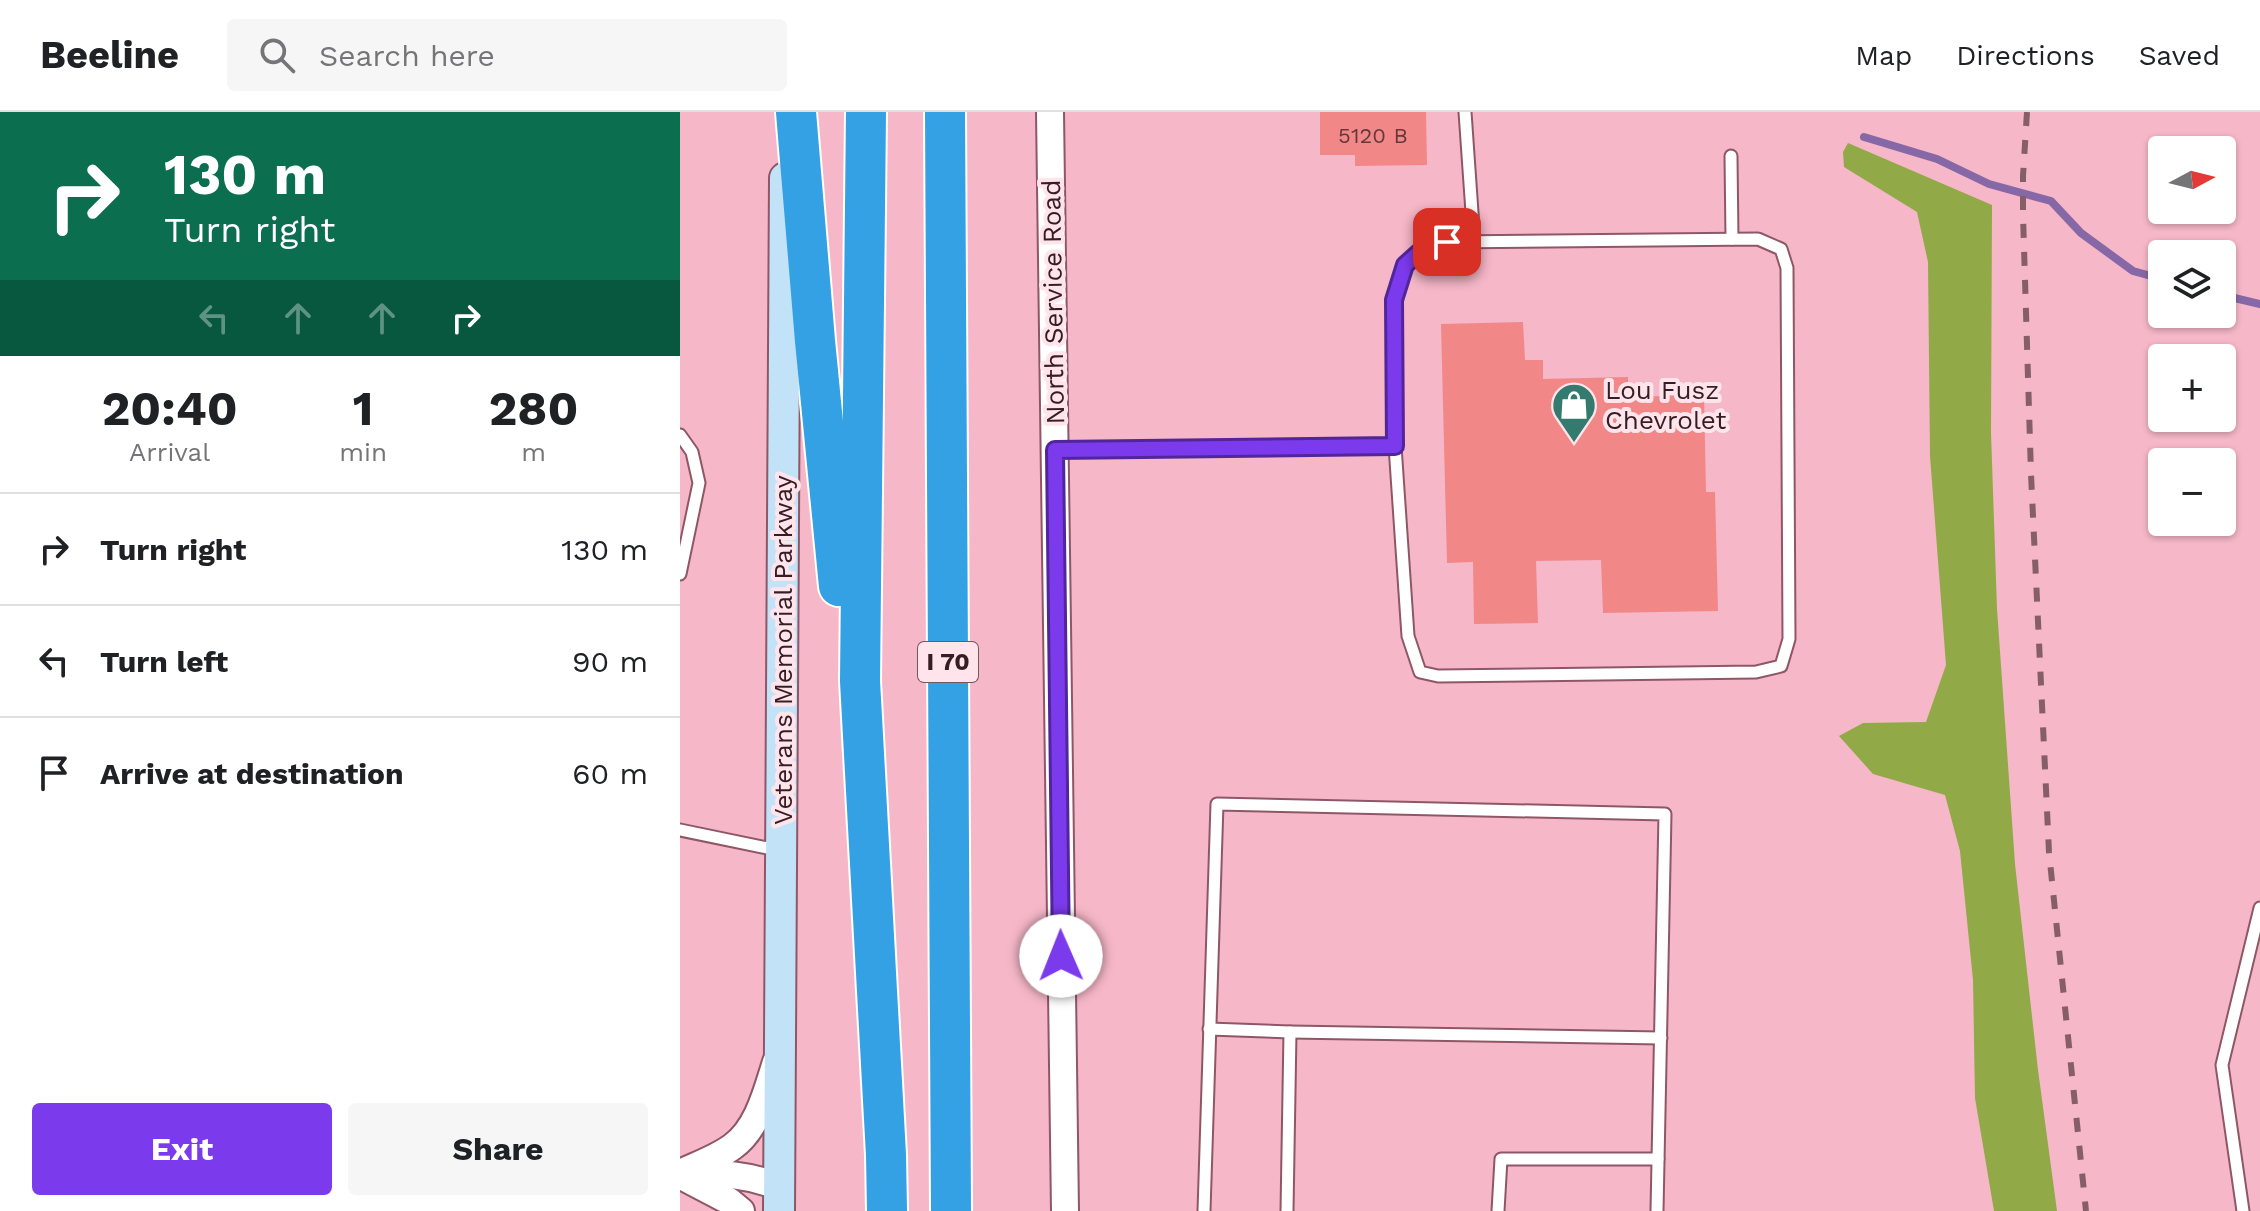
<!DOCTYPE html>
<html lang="en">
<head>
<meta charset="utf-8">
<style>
  body { margin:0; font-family:"Work Sans",sans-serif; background:#f6f6f6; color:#202124; height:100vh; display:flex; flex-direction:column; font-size:30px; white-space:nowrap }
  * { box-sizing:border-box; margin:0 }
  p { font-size:26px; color:#757577 }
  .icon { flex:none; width:44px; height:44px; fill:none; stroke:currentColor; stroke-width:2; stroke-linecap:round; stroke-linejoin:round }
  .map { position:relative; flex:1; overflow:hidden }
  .drawer { display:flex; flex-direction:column; background:#fff; width:680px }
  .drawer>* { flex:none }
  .banner { background:#0b6e4f; color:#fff; overflow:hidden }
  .needle { width:52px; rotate:83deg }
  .fabs { position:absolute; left:1468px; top:24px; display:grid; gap:16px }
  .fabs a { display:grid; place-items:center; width:88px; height:88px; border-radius:8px; background:#fff; box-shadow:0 2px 6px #0004; font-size:40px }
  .pin { position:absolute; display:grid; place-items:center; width:68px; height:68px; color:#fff; margin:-34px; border-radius:16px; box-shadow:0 4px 12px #0006 }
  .me { position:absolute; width:88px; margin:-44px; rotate:359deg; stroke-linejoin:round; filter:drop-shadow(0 0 6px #0008) }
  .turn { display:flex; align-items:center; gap:28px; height:168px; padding:0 32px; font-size:36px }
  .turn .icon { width:104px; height:104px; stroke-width:2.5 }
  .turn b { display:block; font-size:56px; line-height:68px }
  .lanes { display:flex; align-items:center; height:76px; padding:0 32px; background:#0003; justify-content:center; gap:40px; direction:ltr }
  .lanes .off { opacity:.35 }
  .eta { display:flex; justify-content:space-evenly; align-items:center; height:136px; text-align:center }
  .eta b { font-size:48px; font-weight:700; line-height:56px }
  .button { display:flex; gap:16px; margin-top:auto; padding:16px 32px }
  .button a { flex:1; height:92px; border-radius:8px; background:#7c3aed; color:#fff; font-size:32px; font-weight:700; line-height:92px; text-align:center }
  .button a+a { background:#f6f6f6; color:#202124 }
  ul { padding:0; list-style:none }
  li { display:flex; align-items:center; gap:24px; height:112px; padding:0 32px; border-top:2px solid #e0e0e0 }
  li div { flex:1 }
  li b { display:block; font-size:30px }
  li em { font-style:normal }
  header { display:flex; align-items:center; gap:48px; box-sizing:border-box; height:112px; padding:0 40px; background:#fff; border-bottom:2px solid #e0e0e0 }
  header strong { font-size:38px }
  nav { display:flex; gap:44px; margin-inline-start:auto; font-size:28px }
  .search { width:560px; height:72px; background:#f6f6f6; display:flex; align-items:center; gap:20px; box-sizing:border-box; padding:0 28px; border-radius:8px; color:#757577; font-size:30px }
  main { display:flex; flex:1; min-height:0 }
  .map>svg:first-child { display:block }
  .forest { fill:#91a946 }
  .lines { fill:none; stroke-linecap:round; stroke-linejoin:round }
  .stream { stroke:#8768a6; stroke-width:8 }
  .building { fill:#f18887 }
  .service-casing { stroke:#8e5767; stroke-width:15 }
  .tertiary-casing { stroke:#8e5767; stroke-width:30 }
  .secondary-casing { stroke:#8e5767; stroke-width:34 }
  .motorway-casing { stroke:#fff; stroke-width:44 }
  .service { stroke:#fff; stroke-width:11 }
  .tertiary { stroke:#fff; stroke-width:26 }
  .secondary { stroke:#c2e3f7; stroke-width:30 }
  .motorway { stroke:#35a1e5; stroke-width:40 }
  .rail { stroke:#865e69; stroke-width:6; stroke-dasharray:14 14; stroke-linecap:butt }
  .route-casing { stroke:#51269a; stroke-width:20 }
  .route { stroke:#7c3aed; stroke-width:14 }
  .labels { text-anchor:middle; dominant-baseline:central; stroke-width:8; stroke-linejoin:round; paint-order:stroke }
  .number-label { font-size:22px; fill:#64383d }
  .shield { fill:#ffe4eb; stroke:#725960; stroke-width:2 }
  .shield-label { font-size:24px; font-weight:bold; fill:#351d24 }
  .street-label { font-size:26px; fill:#351d24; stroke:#ffe4eb }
  .poi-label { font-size:26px; fill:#351d24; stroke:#ffe4eb; text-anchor:start }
</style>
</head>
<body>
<header>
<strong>Beeline</strong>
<div class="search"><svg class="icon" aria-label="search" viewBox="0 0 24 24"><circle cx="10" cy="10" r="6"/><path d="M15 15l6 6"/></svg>Search here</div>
<nav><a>Map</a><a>Directions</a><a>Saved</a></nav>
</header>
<main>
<section class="drawer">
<div class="banner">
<div class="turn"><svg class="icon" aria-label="right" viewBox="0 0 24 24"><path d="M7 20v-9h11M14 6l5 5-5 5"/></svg><div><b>130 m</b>Turn right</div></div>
<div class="lanes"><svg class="icon off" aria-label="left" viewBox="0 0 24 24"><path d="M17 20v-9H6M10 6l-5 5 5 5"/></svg><svg class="icon off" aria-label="ahead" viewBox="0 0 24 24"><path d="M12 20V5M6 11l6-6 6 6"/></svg><svg class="icon off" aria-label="ahead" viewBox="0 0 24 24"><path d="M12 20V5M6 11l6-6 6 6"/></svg><svg class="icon" aria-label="right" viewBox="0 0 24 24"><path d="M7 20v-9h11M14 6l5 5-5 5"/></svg></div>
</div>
<div class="eta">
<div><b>20:40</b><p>Arrival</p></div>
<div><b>1</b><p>min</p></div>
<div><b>280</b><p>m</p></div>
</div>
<ul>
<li><svg class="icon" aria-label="right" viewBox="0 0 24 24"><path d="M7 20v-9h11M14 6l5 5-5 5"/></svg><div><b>Turn right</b></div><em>130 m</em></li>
<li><svg class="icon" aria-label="left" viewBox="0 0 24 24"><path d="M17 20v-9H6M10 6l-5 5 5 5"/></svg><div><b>Turn left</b></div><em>90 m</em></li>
<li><svg class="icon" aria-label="arrive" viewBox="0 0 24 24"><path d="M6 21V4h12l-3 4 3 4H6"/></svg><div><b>Arrive at destination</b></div><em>60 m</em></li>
</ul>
<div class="button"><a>Exit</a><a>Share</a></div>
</section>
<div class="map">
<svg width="1580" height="1099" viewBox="0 0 1580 1099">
  <rect width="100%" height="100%" fill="#f6b7c8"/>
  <path class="forest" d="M1168 31 1312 93 1311 321 1317 497 1335 752 1358 958 1377 1099H1314L1295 986 1293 868 1280 739 1265 683 1193 662 1159 624 1183 611 1246 610 1266 553 1250 344 1248 150 1237 100 1164 55 1163 40Z"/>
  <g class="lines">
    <g class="stream">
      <path d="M1184 25 1257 47 1309 72 1371 89 1401 121 1453 159 1482 167"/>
      <path d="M1542 183 1580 192"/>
    </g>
  </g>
  <g class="building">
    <path d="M640 0H746L747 53 675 54V43H640Z"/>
    <path d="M843 210 845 248H863V267L948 265V285L1024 283 1026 380H1035L1038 499 923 501 921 448 856 449 858 511 794 512 793 450 767 451 761 212Z"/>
  </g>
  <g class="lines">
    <g class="service-casing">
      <g id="service">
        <path d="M785 0 794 129"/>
        <path d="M1051 44 1052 127"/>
        <path d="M1078 127 1101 137 1107 156 1109 527 1101 554 1076 560 758 564 740 560 728 524 715 334 714 188 725 153 744 136 767 130Z"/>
        <path d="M0 323 12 340 19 371 0 462"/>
        <path d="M375 338 715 334"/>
        <path d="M0 718 97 738"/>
        <path d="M529 917 610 920 981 926"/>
        <path d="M524 1099 537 692 985 702 977 1099"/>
        <path d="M607 1099 610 920"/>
        <path d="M818 1099 821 1047H978"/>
        <path d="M1563 1099 1542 953 1580 796"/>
      </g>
    </g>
    <g class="tertiary-casing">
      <g id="tertiary">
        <path d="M370 0 385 1099"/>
        <path d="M0 1061C17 1053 37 1046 52 1035 78 1017 87 978 96 950"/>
        <path d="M5 1062C40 1062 66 1061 99 1075"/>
        <path d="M3 1065 49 1089 61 1099"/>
      </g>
    </g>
    <g class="secondary-casing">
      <path id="secondary" d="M99 1099 105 66"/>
    </g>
    <g class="motorway-casing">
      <g id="motorway">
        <path d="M116 0 135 229 159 474"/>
        <path d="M186 0 180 569 206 1043 207 1099"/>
        <path d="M265 0 271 1099"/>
      </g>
    </g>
    <use href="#service" class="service"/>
    <use href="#tertiary" class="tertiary"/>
    <use href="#secondary" class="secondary"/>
    <use href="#motorway" class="motorway"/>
    <path class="rail" d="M1347 0 1343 64V103L1351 362 1369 740 1406 1099"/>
  </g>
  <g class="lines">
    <g class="route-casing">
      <path id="route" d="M381 844 375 338 715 334 714 188 725 153 744 136 767 130"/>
    </g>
    <use href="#route" class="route"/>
  </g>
  <defs>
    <g id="shop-pin" transform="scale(2.3)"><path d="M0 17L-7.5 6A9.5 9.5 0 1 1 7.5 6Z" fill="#357a6f" stroke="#ffe4eb"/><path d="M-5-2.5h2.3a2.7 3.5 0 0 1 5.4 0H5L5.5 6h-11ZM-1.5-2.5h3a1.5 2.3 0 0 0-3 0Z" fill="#fff"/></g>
  </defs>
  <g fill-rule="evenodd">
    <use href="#shop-pin" x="894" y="293"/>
  </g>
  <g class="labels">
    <g class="number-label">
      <text x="693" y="23">5120 B</text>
    </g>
    <rect class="shield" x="238" y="530" width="60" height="40" rx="6"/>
    <g class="shield-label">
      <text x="268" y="550">I 70</text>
    </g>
    <g class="street-label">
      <text transform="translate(373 190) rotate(-91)">North Service Road</text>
      <text transform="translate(103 538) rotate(-90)">Veterans Memorial Parkway</text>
    </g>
    <g class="poi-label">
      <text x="925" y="278">Lou Fusz<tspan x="925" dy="30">Chevrolet</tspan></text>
    </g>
  </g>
</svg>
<div class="fabs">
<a><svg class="needle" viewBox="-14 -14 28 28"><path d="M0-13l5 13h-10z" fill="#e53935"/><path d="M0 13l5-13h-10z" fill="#757577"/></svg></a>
<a><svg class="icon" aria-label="layers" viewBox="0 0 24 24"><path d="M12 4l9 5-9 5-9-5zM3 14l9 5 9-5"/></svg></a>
<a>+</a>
<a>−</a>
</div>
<div class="pin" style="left:767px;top:130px;background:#d93025"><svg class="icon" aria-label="arrive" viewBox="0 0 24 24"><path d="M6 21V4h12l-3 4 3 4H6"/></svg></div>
<svg class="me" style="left:381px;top:844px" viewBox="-20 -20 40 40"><circle r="19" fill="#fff"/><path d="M0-13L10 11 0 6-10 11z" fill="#7c3aed"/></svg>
</div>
</main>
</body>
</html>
